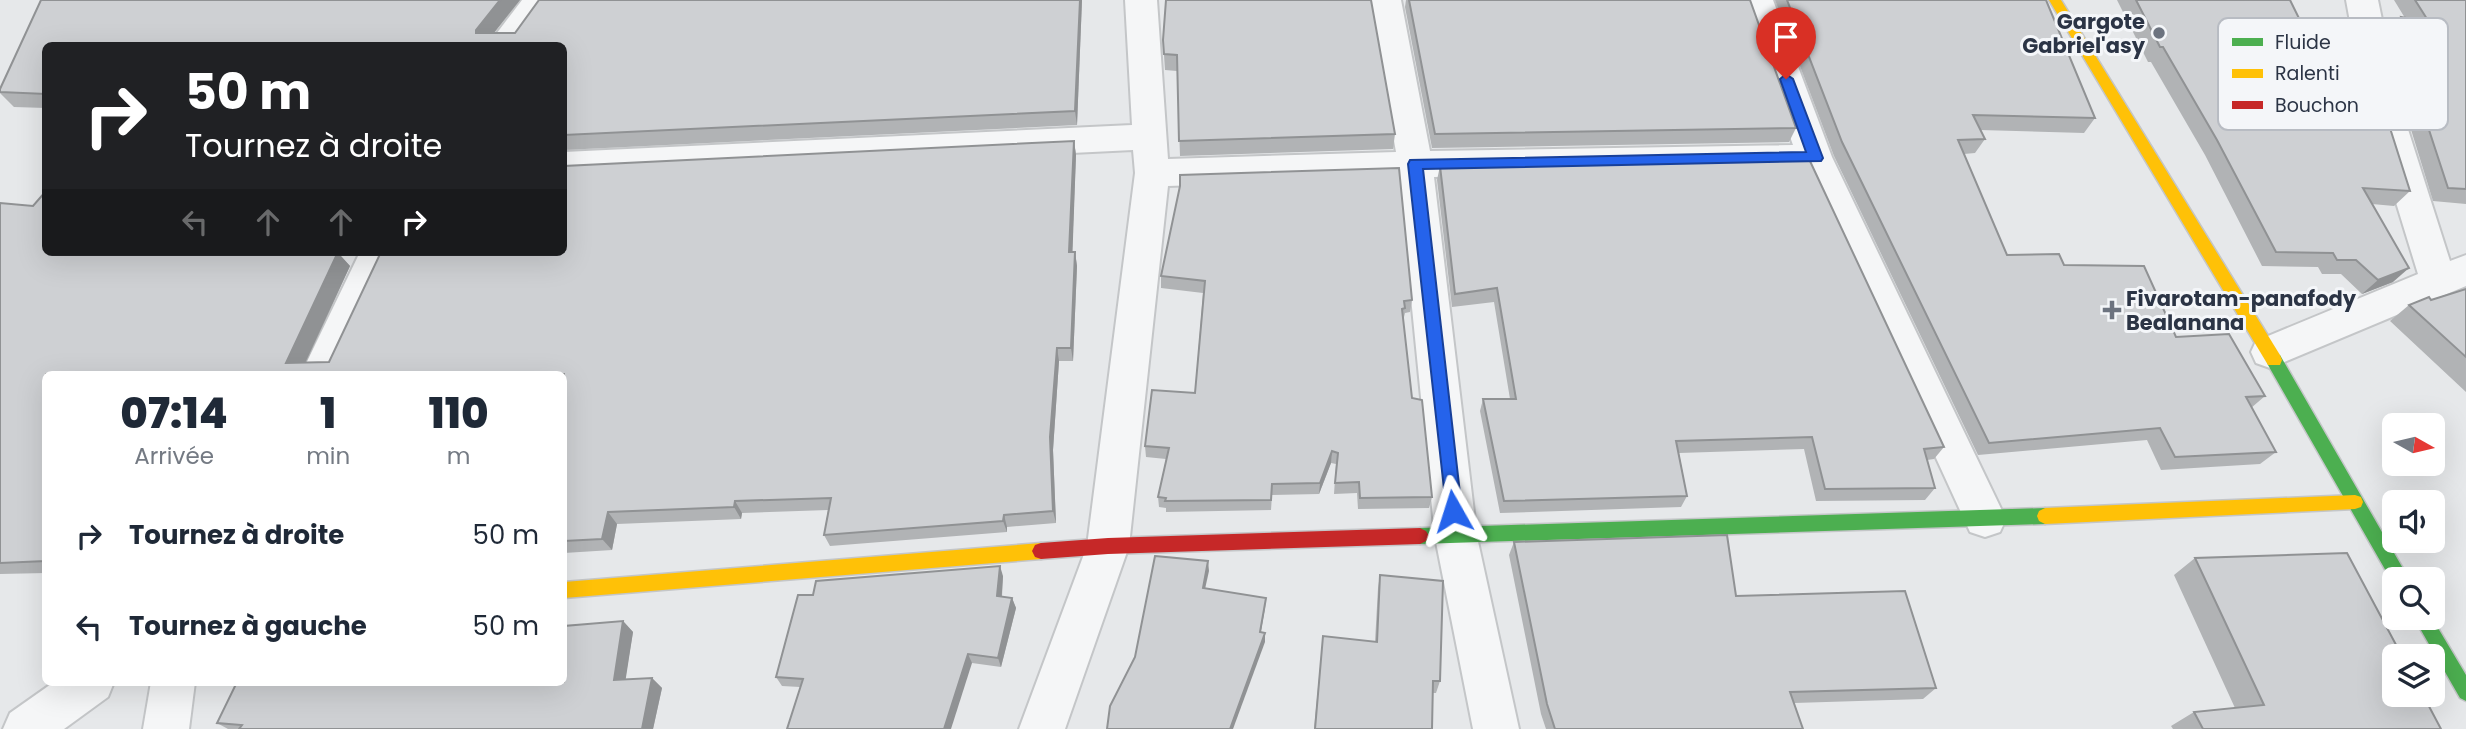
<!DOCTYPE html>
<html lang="fr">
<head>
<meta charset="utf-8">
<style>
  body { margin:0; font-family:Poppins,sans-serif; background:#f6f6f7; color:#1f2937; height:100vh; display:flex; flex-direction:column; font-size:26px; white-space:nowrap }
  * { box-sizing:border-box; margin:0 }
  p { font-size:23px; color:#747a83 }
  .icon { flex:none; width:38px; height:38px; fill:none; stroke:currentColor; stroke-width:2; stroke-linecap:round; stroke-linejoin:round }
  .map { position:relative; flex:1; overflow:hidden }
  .side { position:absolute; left:42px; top:371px; width:525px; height:315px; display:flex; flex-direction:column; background:#fff; border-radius:10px; box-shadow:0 7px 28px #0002 }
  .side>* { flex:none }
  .hud { position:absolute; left:42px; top:42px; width:525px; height:214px; border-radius:10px; box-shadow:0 7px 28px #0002; background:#202124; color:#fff; overflow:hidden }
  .needle { width:46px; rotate:98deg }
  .fabs { position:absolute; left:2382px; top:413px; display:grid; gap:14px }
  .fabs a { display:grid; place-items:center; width:63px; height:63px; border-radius:10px; background:#fff; box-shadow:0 7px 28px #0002; font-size:35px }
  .pin { position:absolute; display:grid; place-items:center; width:60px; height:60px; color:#fff; margin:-72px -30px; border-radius:50% 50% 50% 0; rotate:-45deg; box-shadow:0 0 7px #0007 }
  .pin .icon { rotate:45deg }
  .me { position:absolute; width:77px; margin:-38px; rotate:354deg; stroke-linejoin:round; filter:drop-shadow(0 0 5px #0008) }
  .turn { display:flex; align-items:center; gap:24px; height:147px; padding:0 28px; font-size:32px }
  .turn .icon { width:91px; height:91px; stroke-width:2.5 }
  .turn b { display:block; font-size:49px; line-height:60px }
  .lanes { display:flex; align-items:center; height:66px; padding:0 28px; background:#0003; justify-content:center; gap:35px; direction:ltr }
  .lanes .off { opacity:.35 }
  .eta { display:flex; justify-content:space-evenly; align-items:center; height:119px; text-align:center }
  .eta b { font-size:42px; font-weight:800; line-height:49px }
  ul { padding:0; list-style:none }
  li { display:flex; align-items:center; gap:21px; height:91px; padding:0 28px }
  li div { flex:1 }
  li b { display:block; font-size:26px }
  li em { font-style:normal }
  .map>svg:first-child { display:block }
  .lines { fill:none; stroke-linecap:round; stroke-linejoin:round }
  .street-casing { stroke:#c4c6c8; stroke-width:4 }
  .fast-casing { stroke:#c4c6c8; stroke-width:3 }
  .slow-casing { stroke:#c4c6c8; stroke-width:3 }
  .jam-casing { stroke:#c4c6c8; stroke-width:3 }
  .street { fill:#f5f6f7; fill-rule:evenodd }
  .fast { fill:#4caf50; fill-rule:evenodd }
  .slow { fill:#ffc107; fill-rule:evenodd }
  .jam { fill:#c62828; fill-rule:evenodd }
  .wall { fill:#b1b3b5 }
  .shaded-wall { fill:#909294 }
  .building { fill:#ced0d3; stroke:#909294; stroke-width:2 }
  .route { fill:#2563eb; stroke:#184099; stroke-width:2 }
  .poi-dot { fill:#6c737f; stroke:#f4f6f9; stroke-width:2.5 }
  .labels { text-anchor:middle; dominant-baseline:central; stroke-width:6; stroke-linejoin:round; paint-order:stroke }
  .poi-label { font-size:21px; font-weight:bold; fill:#2b3445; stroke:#f4f6f9; text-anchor:end }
  .key { fill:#f4f6f9; stroke:#b8bcc3; stroke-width:2 }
  .key-label { font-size:19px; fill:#2b3445 }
</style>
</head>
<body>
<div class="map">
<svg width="2466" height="729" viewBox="0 0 2466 729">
  <rect width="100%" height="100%" fill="#e6e8ea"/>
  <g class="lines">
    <g class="street-casing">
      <g id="street">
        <path d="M522 0H555L521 46H487Z"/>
        <path d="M1125 0H1157L1168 159 1396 152 1369 0H1401L1430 151 1793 145 1741 0H1773L1832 157 2006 519 2000 532 1985 537 1970 532 1804 170 1434 177 1477 537 1519 729H1473L1435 537 1399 178 1168 186 1129 546 1065 729H1019L1087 546 1135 173 1133 150 564 178V152L1132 125Z"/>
        <path d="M2346 0H2378L2398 98 2450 261 2466 255V286L2270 368 2256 363 2251 352 2256 341 2418 274 2364 98Z"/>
        <path d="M360 252H396L339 374H301Z"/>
        <path d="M54 682H114L108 697 64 729H3L10 713Z"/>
        <path d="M151 682H195L189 729H143Z"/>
      </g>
    </g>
    <g class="fast-casing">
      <g id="fast">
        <path d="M2274 354 2280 355 2409 579H2394V585L2268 365 2266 360 2268 355Z"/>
        <path d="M2045 508 2051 511 2053 516 2051 521 2045 524 1420 544 1414 541 1411 536 1414 531 1420 528Z"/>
        <path d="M2414 618H2432L2466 675V701L2460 698Z"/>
      </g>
    </g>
    <g class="slow-casing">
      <g id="slow">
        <path d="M2049 0H2061L2280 355 2282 360 2280 365H2268Z"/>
        <path d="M2355 495 2361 497 2363 502 2361 507 2355 509 2045 524 2039 521 2037 516 2039 511 2045 508Z"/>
        <path d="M1041 543 1047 545 1050 551 1047 557 1041 559 564 598V582Z"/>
      </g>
    </g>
    <g class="jam-casing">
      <path id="jam" d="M1420 528 1426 531 1429 536 1426 541 1420 544 1108 554 1041 559 1035 557 1032 551 1035 545 1041 543 1108 538Z"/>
    </g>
    <use href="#street" class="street"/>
    <use href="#fast" class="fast"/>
    <use href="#slow" class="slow"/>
    <use href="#jam" class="jam"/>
  </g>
  <g class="wall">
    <path d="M41 0H520L494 33H515L1082 0 1077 125 564 150V46H46V108L14 107 0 93V89Z"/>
    <path d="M1406 0H1750L1796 128 1789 142 1432 148 1405 7Z"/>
    <path d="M1775 0H2046L2095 118 2084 133 1980 130 1985 139 1975 153 1964 154 2007 255 2064 265 2176 337 2265 396 2251 408 2276 452 2260 464 2161 470 2147 440 1978 455 1834 156Z"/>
    <path d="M2117 0H2290L2319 59 2376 84 2410 191 2394 206 2372 204 2393 282 2362 294 2341 274H2322L2318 267 2262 266 2205 155 2151 62H2148Z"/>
    <path d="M2394 0H2466V204L2433 201 2401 97 2397 79 2401 75 2388 31 2401 17 2405 18Z"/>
    <path d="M1163 40 1395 134 1393 149 1180 156 1177 71 1165 70Z"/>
    <path d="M1074 141 1076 155 1072 252H1075L1077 266 1073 361H1059L1053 450 1056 523 1007 527V532L830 546 824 535 828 510 742 513 741 519 617 524 612 550 564 553V374H46V573L0 574V203L33 206 46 252H342L340 255 350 266 306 363 329 362 564 252Z"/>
    <path d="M1440 166 1944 447 1934 459 1927 460 1935 488 1925 500 1816 501 1804 449 1679 453 1687 496 1681 507 1500 513 1480 411 1483 399H1510L1494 302 1452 307 1437 180Z"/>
    <path d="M1161 276 1412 300 1410 312 1405 313 1403 321 1412 398 1432 497 1429 508 1358 509 1357 493 1334 494 1336 464 1331 463 1319 494 1272 495 1271 510 1166 512V508L1159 507 1158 497 1166 459 1146 457 1145 446 1195 393 1203 293 1161 288Z"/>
    <path d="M2466 289V392L2390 321 2409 305 2431 300Z"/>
    <path d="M1514 542 1736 596 1936 688 1923 699 1794 703 1803 729H1546L1541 714 1509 555Z"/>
    <path d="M2195 558 2441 729H2173L2171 726 2194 712 2235 708 2174 575Z"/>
    <path d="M1380 575 1440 681 1436 693H1433L1432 729H1314L1323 636 1375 642 1378 588Z"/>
    <path d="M1003 576 1002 597 1012 598 1016 608 1001 667 972 663 800 687 782 686 776 677 813 595Z"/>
    <path d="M623 621 633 632 625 680 652 678 662 688 653 729H228L217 723 564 682Z"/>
  </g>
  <g class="shaded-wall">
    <path d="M500 0H520L485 44 476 33V30Z"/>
    <path d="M1080 0H1082L1077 125 1075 111Z"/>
    <path d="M1074 141 1076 155 1072 266 1069 252Z"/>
    <path d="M323 252H342L340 255 350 266 300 374 286 363Z"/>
    <path d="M1075 252 1077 266 1073 361 1071 348Z"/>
    <path d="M2409 268 2393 282 2362 294 2378 280Z"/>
    <path d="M1057 348 1059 361 1053 450 1056 523 1053 511 1050 437Z"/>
    <path d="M1332 451 1331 463 1319 494 1320 483Z"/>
    <path d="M735 501 742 513 741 519 734 507Z"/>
    <path d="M608 512 617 524 612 550 602 539Z"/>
    <path d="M1004 515 1007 527V532L1003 521Z"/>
    <path d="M1208 561 1209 571 1203 598V588Z"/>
    <path d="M1000 566 1003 576 1001 606 997 596Z"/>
    <path d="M1012 598 1016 608 1001 667 998 658Z"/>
    <path d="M1266 598 1265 608 1259 642 1260 632Z"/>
    <path d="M623 621 633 632 624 690 614 680Z"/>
    <path d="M1265 633V642L1233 729H1230Z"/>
    <path d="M968 654 972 663 951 729H944Z"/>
    <path d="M652 678 662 688 653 729H642Z"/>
  </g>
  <g class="building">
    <path d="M41 0H500L476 30V33H515L539 0H1080L1075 111 564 135V46H46V94L0 92V89Z"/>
    <path d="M1166 0H1371L1395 134 1179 141 1177 55 1164 54 1163 40Z"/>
    <path d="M1409 0H1750L1796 128 1435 134Z"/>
    <path d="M1787 0H2046L2095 118 1973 115 1985 139 1958 140 2007 255 2059 254 2064 265 2144 266 2176 337 2229 334 2265 396 2246 397 2276 452 2175 457 2160 428 1989 443 1842 142Z"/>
    <path d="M2136 0H2290L2319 59 2371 62 2376 84 2410 191 2363 188 2409 268 2378 280 2356 260H2337L2333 253 2276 252 2217 140 2163 47H2160Z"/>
    <path d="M2415 0H2466V189L2448 188 2414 84 2410 66H2415L2401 17 2429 22Z"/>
    <path d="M1074 141 1069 252H1075L1071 348H1057L1050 437 1053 511 1004 515 1003 521 824 535 831 498 735 501 734 507 608 512 602 539 564 541V374H46V561L0 563V203L33 206 46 191V252H338L286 363 329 362 381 252H564V166Z"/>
    <path d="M1809 159 1944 447 1924 449 1935 488 1825 489 1812 437 1676 441 1687 496 1504 501 1483 399H1516L1497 288 1455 294 1440 166Z"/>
    <path d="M1399 168 1412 300 1404 301 1405 308 1402 309 1412 398 1422 400 1432 497 1360 498 1359 482 1335 483 1338 453 1332 451 1320 483 1272 484 1271 500 1165 501 1166 498 1158 497 1169 448 1145 446 1152 390 1195 393 1205 281 1161 276 1180 186V175Z"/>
    <path d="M2466 289V357L2409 305 2429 297 2431 300Z"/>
    <path d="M1727 535 1736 596 1905 591 1936 688 1790 692 1803 729H1555L1547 704 1514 542Z"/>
    <path d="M2347 553 2402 656H2394V695H2423L2441 729H2203L2194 712 2264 705 2195 558Z"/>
    <path d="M1155 556 1208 561 1203 588 1266 598 1260 632 1265 633 1230 729H1107L1110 706 1135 657Z"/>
    <path d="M1000 566 997 596 1012 598 998 658 968 654 944 729H787L803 679 776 677 798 595H813L816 581Z"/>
    <path d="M1380 575 1443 581 1440 681H1433L1432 729H1315L1323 636 1377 642Z"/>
    <path d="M623 621 614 680 652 678 642 729H239L242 725 217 723 237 682H564V626Z"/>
  </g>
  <path class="route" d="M1786 74 1793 79 1823 158 1821 161 1423 169 1462 511 1459 516 1453 518 1447 516 1408 164 1410 160 1806 152 1780 79Z"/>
  <g class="poi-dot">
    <circle cx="2159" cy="33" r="7"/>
    <path d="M2108.5 299.5h7v7h7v7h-7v7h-7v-7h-7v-7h7z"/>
  </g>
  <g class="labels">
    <g class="poi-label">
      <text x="2145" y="21">Gargote<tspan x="2145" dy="24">Gabriel'asy</tspan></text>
      <text x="2126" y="298" text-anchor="start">Fivarotam-panafody<tspan x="2126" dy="24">Bealanana</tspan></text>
    </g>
  </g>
  <rect x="2218" y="18" width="230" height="112" rx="10" class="key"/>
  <rect x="2232" y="38" width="31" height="8" fill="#4caf50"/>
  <rect x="2232" y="69" width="31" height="9" fill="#ffc107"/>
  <rect x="2232" y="101" width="31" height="8" fill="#c62828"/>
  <g class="key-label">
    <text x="2275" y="49">Fluide</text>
    <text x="2275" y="80">Ralenti</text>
    <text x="2275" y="112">Bouchon</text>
  </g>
</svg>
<div class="fabs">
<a><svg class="needle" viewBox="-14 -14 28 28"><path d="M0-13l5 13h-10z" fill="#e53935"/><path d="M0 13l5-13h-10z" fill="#747a83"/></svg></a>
<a><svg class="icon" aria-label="sound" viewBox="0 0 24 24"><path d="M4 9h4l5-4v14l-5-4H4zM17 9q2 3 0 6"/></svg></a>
<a><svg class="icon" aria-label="search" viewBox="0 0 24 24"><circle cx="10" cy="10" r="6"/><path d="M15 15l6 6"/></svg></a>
<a><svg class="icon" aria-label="layers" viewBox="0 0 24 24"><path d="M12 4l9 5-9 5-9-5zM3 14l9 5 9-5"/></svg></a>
</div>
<div class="pin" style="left:1786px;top:79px;background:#d93025"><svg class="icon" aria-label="arrive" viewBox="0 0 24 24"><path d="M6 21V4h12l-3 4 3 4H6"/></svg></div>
<svg class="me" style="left:1453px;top:511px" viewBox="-20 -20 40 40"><path d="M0-17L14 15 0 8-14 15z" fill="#2563eb" stroke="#fff" stroke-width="4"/></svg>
<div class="hud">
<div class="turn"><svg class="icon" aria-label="right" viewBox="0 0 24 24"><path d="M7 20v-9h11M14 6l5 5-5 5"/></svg><div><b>50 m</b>Tournez à droite</div></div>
<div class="lanes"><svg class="icon off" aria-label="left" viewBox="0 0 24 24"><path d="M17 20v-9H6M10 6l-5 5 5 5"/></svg><svg class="icon off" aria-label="ahead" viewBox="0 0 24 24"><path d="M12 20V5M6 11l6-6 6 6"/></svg><svg class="icon off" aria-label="ahead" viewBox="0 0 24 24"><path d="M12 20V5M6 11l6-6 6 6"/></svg><svg class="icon" aria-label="right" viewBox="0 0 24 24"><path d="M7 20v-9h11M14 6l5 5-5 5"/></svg></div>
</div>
<section class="side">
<div class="eta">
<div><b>07:14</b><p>Arrivée</p></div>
<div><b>1</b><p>min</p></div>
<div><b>110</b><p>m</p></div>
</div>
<ul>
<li><svg class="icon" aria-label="right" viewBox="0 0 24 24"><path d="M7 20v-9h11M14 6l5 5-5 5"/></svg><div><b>Tournez à droite</b></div><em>50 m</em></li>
<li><svg class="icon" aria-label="left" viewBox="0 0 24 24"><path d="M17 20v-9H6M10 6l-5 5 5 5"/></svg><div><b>Tournez à gauche</b></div><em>50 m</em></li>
</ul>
</section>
</div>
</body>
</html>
